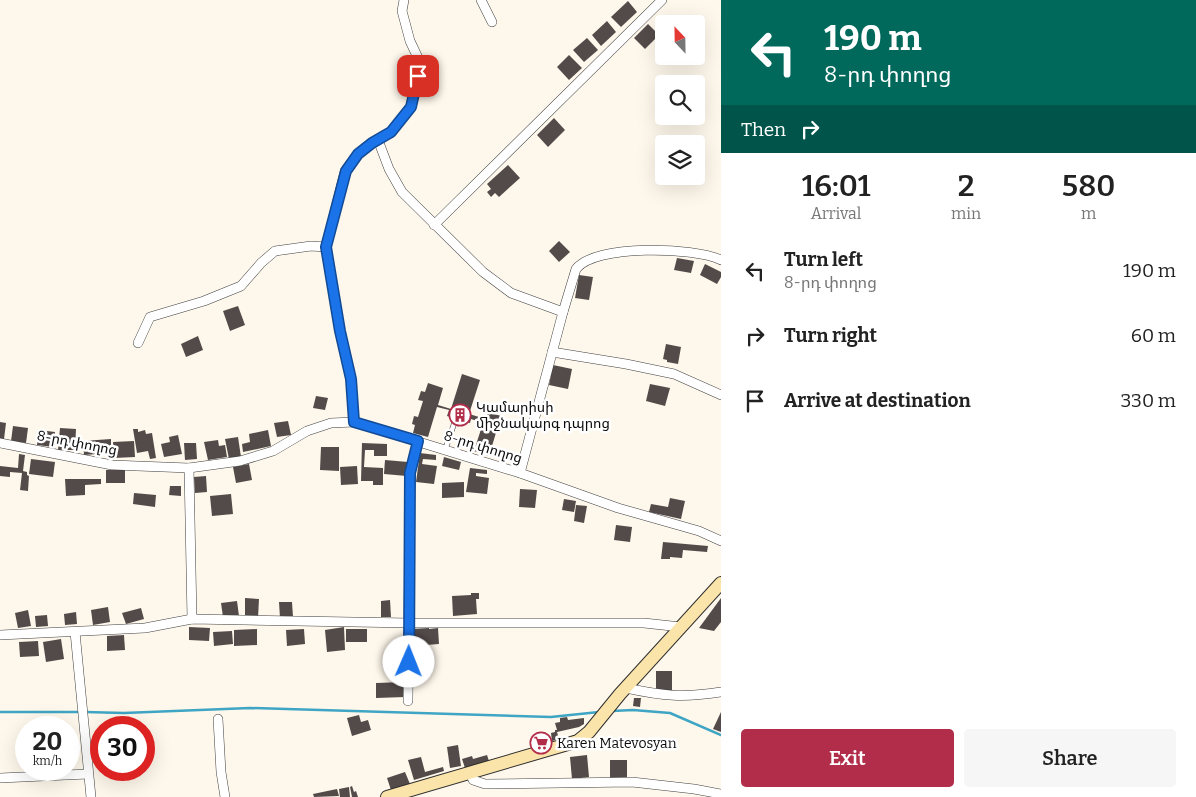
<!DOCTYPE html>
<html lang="en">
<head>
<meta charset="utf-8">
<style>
  body { margin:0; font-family:Bitter,"Noto Sans Armenian",serif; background:#f6f6f6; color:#222; height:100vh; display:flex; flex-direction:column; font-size:19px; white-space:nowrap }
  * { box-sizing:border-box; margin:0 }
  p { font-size:16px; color:#767676 }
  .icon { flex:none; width:28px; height:28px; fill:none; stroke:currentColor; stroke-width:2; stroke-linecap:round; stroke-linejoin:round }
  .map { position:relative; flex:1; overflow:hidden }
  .side { display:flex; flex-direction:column; background:#fff; width:475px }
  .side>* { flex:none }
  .hud { background:#00695c; color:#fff; overflow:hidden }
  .needle { width:32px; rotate:338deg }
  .tools { position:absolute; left:655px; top:15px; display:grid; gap:10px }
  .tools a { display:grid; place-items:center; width:50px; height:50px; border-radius:5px; background:#fff; box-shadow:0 5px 20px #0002; font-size:25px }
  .speed { position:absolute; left:15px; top:716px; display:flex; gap:10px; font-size:25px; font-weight:700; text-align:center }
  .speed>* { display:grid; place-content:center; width:65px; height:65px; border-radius:50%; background:#fff; box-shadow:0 5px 20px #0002; line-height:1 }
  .speed small { font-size:12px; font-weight:400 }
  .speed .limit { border:8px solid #d22; background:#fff; color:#111 }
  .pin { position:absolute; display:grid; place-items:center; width:42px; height:42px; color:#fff; margin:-21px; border-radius:10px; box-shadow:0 2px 8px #0006 }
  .me { position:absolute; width:55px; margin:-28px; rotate:1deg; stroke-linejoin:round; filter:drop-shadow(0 0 4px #0008) }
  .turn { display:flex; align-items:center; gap:18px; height:105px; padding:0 20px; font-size:22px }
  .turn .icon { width:65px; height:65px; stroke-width:2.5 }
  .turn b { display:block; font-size:35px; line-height:42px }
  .then { display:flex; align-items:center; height:48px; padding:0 20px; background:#0003; gap:10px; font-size:19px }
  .eta { display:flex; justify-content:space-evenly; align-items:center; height:85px; text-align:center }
  .eta b { font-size:30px; font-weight:600; line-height:35px }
  .cta { display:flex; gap:10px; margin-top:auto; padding:10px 20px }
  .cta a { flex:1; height:58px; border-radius:5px; background:#b22d49; color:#fff; font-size:20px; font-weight:600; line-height:58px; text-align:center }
  .cta a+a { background:#f6f6f6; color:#222 }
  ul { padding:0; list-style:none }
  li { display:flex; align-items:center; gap:15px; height:65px; padding:0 20px }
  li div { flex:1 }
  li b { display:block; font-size:19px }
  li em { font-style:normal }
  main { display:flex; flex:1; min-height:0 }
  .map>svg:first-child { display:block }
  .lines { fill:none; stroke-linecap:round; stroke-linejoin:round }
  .stream { stroke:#3fa5c4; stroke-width:2.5 }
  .building { fill:#534b49 }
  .service-casing { stroke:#3f3f3f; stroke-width:5.5 }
  .minor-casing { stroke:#3f3f3f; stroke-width:10 }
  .secondary-casing { stroke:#2e2e2e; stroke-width:14 }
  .service { stroke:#fff; stroke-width:4.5 }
  .minor { stroke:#fff; stroke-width:9 }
  .secondary { stroke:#fae4aa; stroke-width:12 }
  .route-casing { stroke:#114b97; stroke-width:12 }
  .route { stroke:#1a73e8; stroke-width:9 }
  .labels { text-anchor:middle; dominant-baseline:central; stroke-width:5; stroke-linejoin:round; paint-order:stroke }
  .poi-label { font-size:14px; fill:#0c0c0c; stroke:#fff; text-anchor:start }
  .street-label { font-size:14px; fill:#0c0c0c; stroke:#fff }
</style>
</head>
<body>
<main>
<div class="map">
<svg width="721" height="797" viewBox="0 0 721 797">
  <rect width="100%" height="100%" fill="#fef7eb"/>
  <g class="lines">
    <g class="stream">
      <path d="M612 711 633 710 670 713 721 735"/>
      <path d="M0 712H80"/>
      <path d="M85 712 124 713 250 708 551 717 599 712"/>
    </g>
  </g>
  <g class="building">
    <path d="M628 1 637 12 621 27 611 17Z"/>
    <path d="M607 21 616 32 601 46 592 35Z"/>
    <path d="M648 24 659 35 645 49 634 38Z"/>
    <path d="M587 38 598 50 584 62 573 50Z"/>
    <path d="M569 55 582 68 569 80 557 67Z"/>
    <path d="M554 118 565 130 548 147 537 135Z"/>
    <path d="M508 165 520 178 499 197 495 193 491 197 487 192 491 189 487 184Z"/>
    <path d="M559 241 570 252 559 262 549 251Z"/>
    <path d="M677 258 694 261 691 273 674 270Z"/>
    <path d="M705 264 721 272V277L717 284 700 275Z"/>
    <path d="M579 275 593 277 589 300 575 298Z"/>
    <path d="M238 306 245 325 230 331 223 311Z"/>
    <path d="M198 336 203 350 186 357 181 344Z"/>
    <path d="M666 344 681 347 678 364 667 362V360L663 359Z"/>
    <path d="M553 365 572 369 568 389 549 385Z"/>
    <path d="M462 374 480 380 469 414 486 419 488 412 501 416 489 456 474 451 483 423 471 419 470 423 447 416 449 410 437 407 428 437 413 433 415 425 412 424 414 416 418 417 423 401 418 400 421 391 425 392 428 383 443 388 438 405 451 409Z"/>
    <path d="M650 384 670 388 665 406 646 401Z"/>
    <path d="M316 396 328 398 325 410 313 408Z"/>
    <path d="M288 421 291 435 277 437 274 423Z"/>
    <path d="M0 422 6 423 4 439H0Z"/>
    <path d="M13 426 28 428 26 443 11 441Z"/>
    <path d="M60 428 76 429 75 450H58Z"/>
    <path d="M133 429H138V432L145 430 146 434 152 433 156 458 150 459 148 451 137 453Z"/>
    <path d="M39 430 55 432 53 447 37 445Z"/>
    <path d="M268 430 271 446 243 452 242 444 250 442 249 434Z"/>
    <path d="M178 435 182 454 164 457 161 444 170 442 169 437Z"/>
    <path d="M238 437 241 457 229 459 225 439Z"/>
    <path d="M111 439V453L84 455 83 441Z"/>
    <path d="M218 440 219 446 225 445 227 457 208 460 204 442Z"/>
    <path d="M134 441 135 457 114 458 113 442Z"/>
    <path d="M184 443H196L197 459 185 460Z"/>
    <path d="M362 443 387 444V456H374V450H365L364 467 383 468V485H373V481H361Z"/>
    <path d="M321 447H339V471L320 470Z"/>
    <path d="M420 453 436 455V460L423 459 422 464 437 466 434 484 416 482Z"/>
    <path d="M19 454 25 455 23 471 27 472V475L29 476 28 491 20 490 22 473 10 472V477L0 476V466L18 468Z"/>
    <path d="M444 457 461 462 459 470 442 466Z"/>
    <path d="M31 459 55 462 53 477 29 474Z"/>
    <path d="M385 460 408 462 407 476 384 474Z"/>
    <path d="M249 464 252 480 236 483 233 467Z"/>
    <path d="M357 466 358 484 341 485 340 467Z"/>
    <path d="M470 468 487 470V474L476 473V476L489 478 487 494 466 492Z"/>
    <rect x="106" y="470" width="19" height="13"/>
    <path d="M206 476 207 492 195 493 194 477Z"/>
    <path d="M65 479H101V484L85 485V495L66 496Z"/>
    <path d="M464 482V497L442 498V483Z"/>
    <path d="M170 486H181V496L169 495Z"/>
    <path d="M520 489 537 490 535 508 519 507Z"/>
    <path d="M134 493 156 495 155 507 133 504Z"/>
    <path d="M231 494 233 514 212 516 210 496Z"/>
    <path d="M670 498 685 501 681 519 649 512 651 504 668 507Z"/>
    <path d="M564 499 576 501 574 512 562 510Z"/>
    <path d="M576 505 587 506 584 523 574 521Z"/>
    <path d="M616 525 632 527 630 542 614 540Z"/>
    <path d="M663 542 708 546 707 552 683 550 682 558 670 557V559H661Z"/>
    <path d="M471 593H479V599H476L477 614 453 616 452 596 471 595Z"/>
    <path d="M245 598 259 599 258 618 245 617Z"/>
    <path d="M721 598V622L714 631 699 628Z"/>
    <path d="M390 600 391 617H381V601Z"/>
    <path d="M237 601 239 616 223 617 221 603Z"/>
    <path d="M279 602H292L293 617 280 618Z"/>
    <path d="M108 607 110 622 93 625 91 610Z"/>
    <path d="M141 608 144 619 126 624 122 613Z"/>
    <path d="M28 610 31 626 18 628 15 613Z"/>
    <path d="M76 612 77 624 65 625 64 614Z"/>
    <path d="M47 615 48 626 36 627 35 616Z"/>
    <path d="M189 627 210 628 209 641 189 640Z"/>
    <path d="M344 627 345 650 327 652 325 630Z"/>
    <path d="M429 628V629L438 628 439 644 413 646 411 629Z"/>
    <path d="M257 629V645L234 646V630Z"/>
    <path d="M304 629 305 644 287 646 286 630Z"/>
    <rect x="346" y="629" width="21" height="13"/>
    <path d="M232 631 233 644 214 646 213 632Z"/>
    <path d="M124 635 125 650 107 651V636Z"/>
    <path d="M61 639 64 659 46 662 43 642Z"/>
    <path d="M38 641 39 656 20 657 19 642Z"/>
    <rect x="656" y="671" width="16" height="21"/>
    <path d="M405 682V697L376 698V683Z"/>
    <path d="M634 698H641L640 707 633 706Z"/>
    <path d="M721 712V732L713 729Z"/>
    <path d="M359 715 361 722 368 720 371 730 352 736 347 718Z"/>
    <path d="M567 717 568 720 584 718V724L579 727 557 732 559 739 552 741 551 733 555 732V730H557L555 723 560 722V718Z"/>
    <path d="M544 735 546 743 537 746 535 739Z"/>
    <path d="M458 745 461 766 450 768 447 747Z"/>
    <path d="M487 755 489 761 465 768 462 759 472 756 473 759Z"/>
    <path d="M587 755 589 777 572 779 570 757Z"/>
    <path d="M421 757 425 772 443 767 444 771 414 780 408 760Z"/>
    <rect x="610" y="760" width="17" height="18"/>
    <path d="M405 772 410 784 391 790 387 778Z"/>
    <path d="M352 786 354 792 356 791 358 797H352L350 787Z"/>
    <path d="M349 787 350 797H340L339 789Z"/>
    <path d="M337 789 339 796 314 797 313 794Z"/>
  </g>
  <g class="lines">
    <g class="service-casing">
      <path id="service" d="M445 450 455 421"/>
    </g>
    <g class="minor-casing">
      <g id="minor">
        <path d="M481 0 492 22"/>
        <path d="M378 140 389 169 402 192 483 272 511 293 563 312 520 473"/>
        <path d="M434 225 662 0"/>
        <path d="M326 247 345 171 358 154 372 143 391 132 411 107 419 60 410 41 402 11 404 0"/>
        <path d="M563 312 576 269C595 244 694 247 721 260"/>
        <path d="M138 343 150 317 204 301 241 286 261 263 275 251 311 246 326 247 340 331 351 379 354 422"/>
        <path d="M552 352 626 364 674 374 721 395"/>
        <path d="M0 443 112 465 189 468 240 461 273 451 307 431 331 423 354 422 520 473 618 508 699 531 721 541"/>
        <path d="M189 468 192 619"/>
        <path d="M75 632 91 797"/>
        <path d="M0 635 145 628 192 619 410 623H644L681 627"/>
        <path d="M626 688C663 696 683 698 721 692"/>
        <path d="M408 701 410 473 418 441"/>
        <path d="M218 719 221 772 225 797"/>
        <path d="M470 772 473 780 485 784 632 782 694 789 721 794"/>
        <path d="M0 778 88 774"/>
      </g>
    </g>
    <g class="secondary-casing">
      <path id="secondary" d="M387 797 578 741 589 732 620 694 721 583"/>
    </g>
    <use href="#service" class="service"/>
    <use href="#minor" class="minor"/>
    <use href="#secondary" class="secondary"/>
  </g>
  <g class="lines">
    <g class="route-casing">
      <path id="route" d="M409 662 410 473 418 441 354 422 351 379 340 331 326 247 346 171 358 154 372 143 391 132 411 107 418 76"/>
    </g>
    <use href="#route" class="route"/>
  </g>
  <defs>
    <g id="building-ring" transform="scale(1.125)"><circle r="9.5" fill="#fff" stroke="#b22d49" stroke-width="1.5"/><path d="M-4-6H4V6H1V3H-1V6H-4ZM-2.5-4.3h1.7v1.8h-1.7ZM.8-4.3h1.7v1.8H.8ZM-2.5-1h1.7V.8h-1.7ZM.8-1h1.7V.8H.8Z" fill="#b22d49"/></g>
    <g id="supermarket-ring" transform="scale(1.125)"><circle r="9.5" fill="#fff" stroke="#b22d49" stroke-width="1.5"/><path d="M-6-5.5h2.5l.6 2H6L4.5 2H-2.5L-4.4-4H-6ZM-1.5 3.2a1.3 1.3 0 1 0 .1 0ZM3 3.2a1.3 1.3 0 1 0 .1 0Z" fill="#b22d49"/></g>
  </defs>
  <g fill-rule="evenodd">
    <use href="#building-ring" x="460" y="415"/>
    <use href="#supermarket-ring" x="541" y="743"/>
  </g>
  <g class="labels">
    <g class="poi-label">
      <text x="476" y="407">Կամարիսի<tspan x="476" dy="16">միջնակարգ դպրոց</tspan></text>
      <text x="557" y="743">Karen Matevosyan</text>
    </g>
    <g class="street-label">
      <text transform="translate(77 443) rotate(11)">8-րդ փողոց</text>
      <text transform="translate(483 447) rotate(17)">8-րդ փողոց</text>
    </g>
  </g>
</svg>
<div class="tools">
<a><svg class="needle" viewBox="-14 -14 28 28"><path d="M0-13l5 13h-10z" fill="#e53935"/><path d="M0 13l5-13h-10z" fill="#767676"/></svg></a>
<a><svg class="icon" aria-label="search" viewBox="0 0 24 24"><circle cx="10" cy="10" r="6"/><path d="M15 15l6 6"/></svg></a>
<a><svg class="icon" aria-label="layers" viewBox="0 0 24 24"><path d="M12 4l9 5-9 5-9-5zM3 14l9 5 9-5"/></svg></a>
</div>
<div class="speed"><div>20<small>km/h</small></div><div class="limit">30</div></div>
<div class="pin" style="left:418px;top:76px;background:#d93025"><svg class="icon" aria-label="arrive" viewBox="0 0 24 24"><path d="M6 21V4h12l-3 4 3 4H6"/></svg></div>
<svg class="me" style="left:409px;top:662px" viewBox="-20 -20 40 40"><circle r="19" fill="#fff"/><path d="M0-13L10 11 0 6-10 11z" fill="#1a73e8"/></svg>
</div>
<section class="side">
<div class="hud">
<div class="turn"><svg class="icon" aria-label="left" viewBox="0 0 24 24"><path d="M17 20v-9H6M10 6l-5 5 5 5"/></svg><div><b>190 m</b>8-րդ փողոց</div></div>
<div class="then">Then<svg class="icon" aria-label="right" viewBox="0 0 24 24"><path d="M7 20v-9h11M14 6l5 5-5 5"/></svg></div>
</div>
<div class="eta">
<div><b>16:01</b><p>Arrival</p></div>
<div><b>2</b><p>min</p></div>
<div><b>580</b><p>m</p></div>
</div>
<ul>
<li><svg class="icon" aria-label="left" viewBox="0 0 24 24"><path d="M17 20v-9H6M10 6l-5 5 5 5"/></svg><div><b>Turn left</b><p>8-րդ փողոց</p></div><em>190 m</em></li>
<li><svg class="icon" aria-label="right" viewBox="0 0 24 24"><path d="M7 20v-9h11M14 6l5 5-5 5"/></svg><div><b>Turn right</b></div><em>60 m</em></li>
<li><svg class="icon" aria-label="arrive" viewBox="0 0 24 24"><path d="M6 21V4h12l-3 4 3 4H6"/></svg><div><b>Arrive at destination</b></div><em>330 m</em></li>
</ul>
<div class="cta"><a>Exit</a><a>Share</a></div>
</section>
</main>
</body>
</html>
